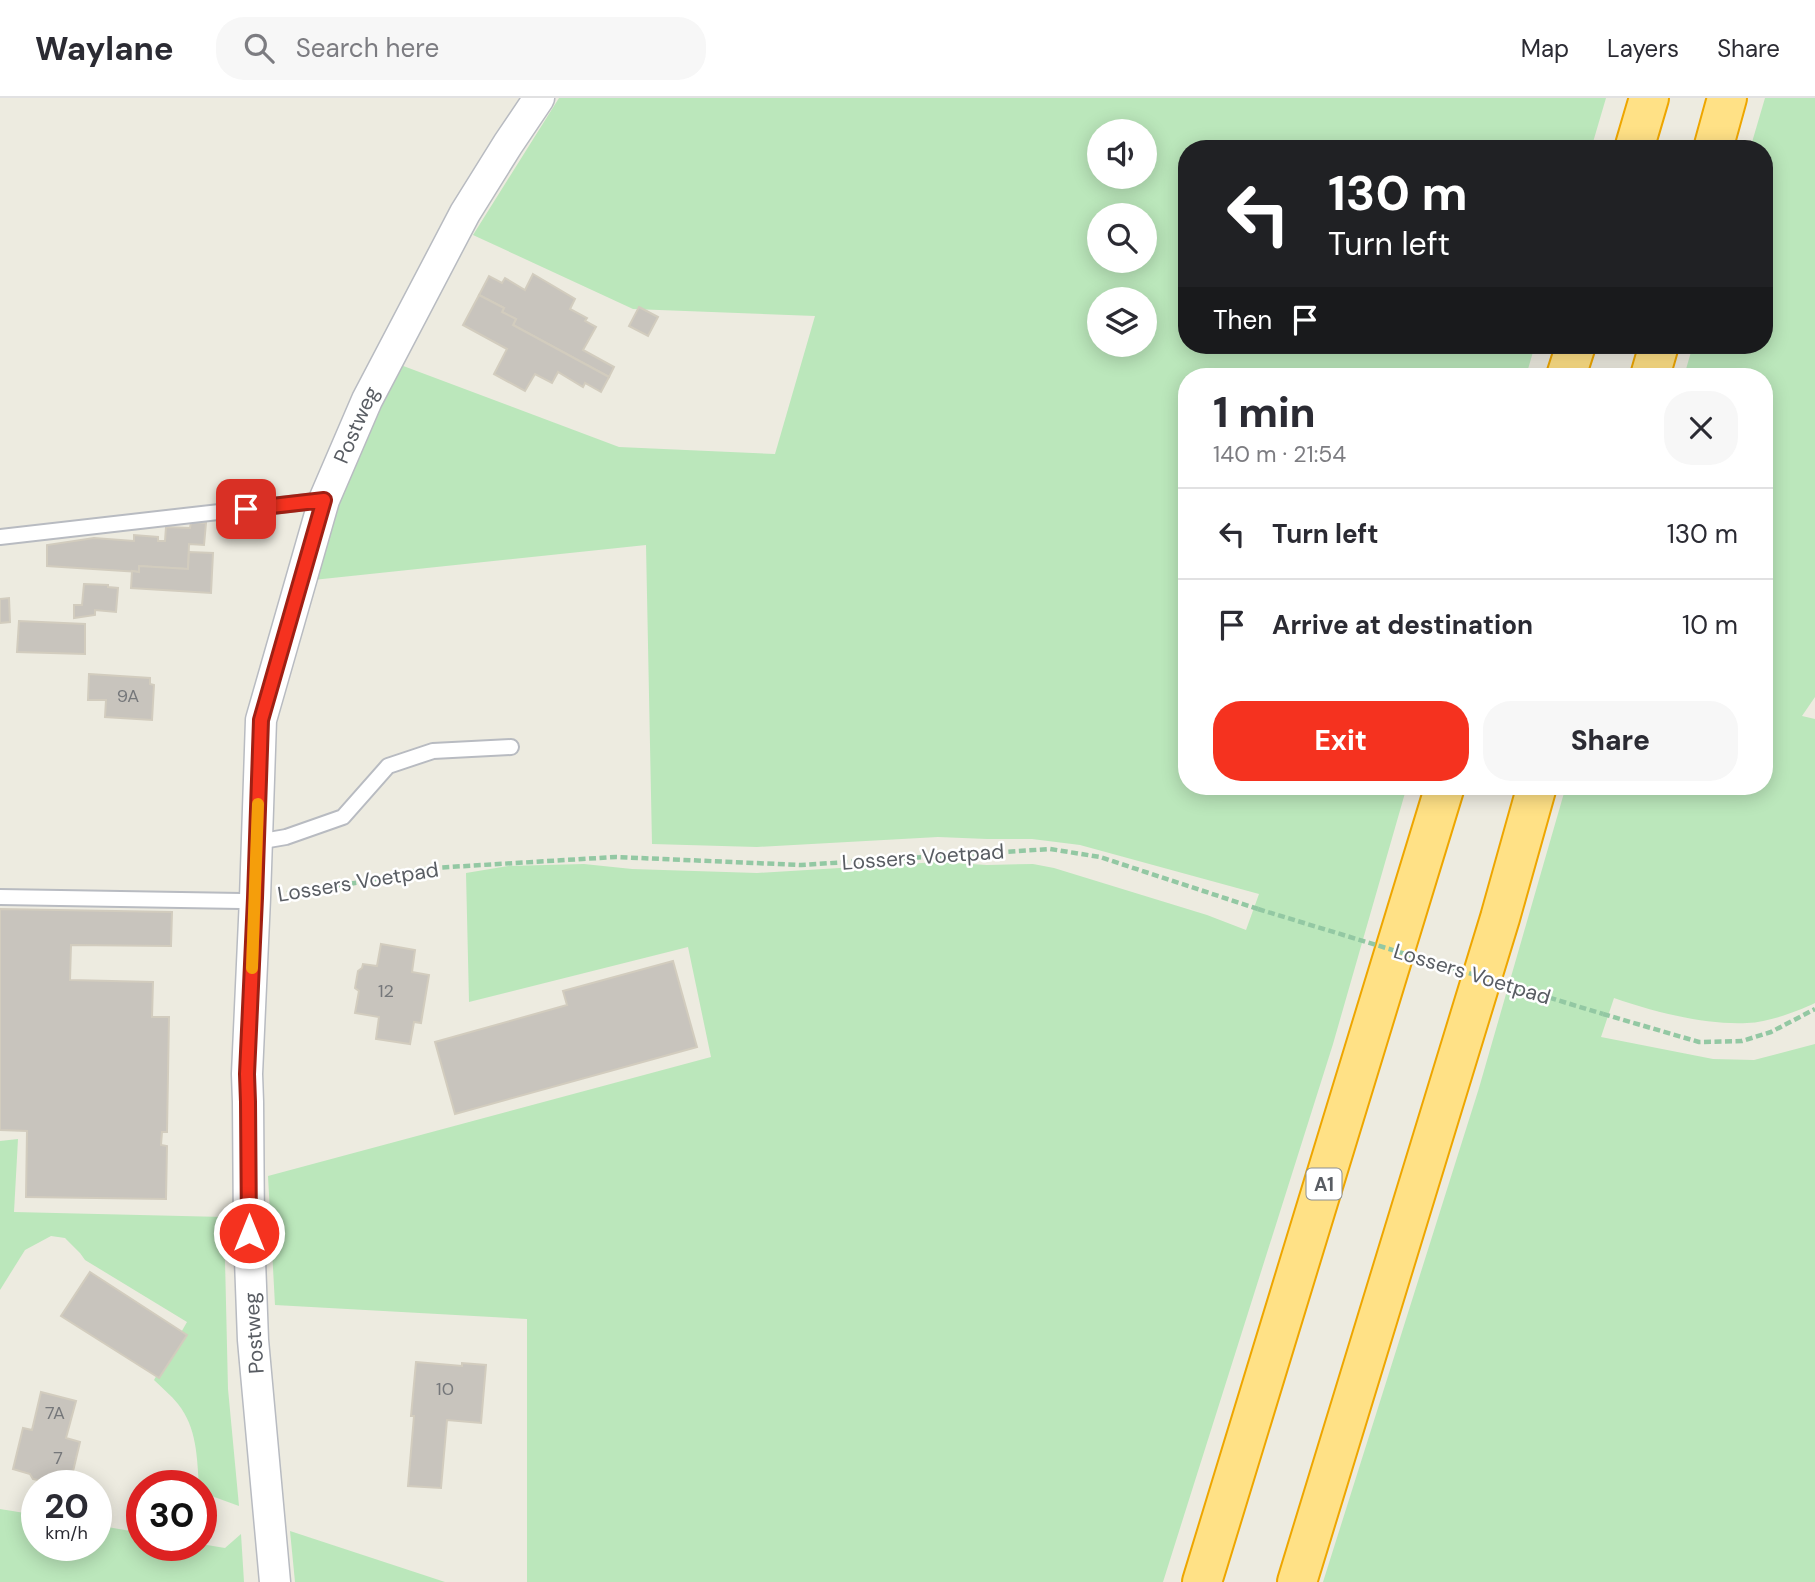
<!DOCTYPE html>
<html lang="en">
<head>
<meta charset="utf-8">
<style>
  body { margin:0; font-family:"DM Sans",sans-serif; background:#f7f7f7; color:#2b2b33; height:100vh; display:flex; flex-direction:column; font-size:26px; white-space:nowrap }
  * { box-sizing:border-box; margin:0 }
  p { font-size:23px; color:#7c7c81 }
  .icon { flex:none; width:38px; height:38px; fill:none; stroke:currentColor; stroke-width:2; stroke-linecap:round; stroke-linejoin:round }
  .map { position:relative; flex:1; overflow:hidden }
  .sheet { position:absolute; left:1178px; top:270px; width:595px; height:427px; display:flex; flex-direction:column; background:#fff; border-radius:28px; box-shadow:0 4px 18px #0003 }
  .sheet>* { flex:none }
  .guide { position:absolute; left:1178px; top:42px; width:595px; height:214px; border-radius:28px; box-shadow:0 4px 18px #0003; background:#202124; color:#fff; overflow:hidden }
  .fabs { position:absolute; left:1087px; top:21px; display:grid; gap:14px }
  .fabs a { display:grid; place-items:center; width:70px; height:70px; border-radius:50%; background:#fff; box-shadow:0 4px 18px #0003; font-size:35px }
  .speed { position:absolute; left:21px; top:1372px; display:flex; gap:14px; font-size:35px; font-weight:700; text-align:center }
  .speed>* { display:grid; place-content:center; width:91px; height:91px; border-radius:50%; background:#fff; box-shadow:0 4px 18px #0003; line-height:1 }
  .speed small { font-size:18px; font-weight:400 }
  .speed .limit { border:10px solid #d22; background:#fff; color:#111 }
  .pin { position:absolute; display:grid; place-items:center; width:60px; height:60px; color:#fff; margin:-30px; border-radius:14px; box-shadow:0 4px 10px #0006 }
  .me { position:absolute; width:77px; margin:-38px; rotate:0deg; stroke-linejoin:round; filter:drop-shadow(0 0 5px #0008) }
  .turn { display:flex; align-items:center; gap:24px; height:147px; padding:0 35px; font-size:32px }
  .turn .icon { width:91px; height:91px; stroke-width:2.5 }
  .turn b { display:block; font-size:49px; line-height:60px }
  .then { display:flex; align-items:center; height:66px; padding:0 35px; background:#0003; gap:14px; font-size:26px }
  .round { display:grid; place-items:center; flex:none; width:74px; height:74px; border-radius:28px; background:#f7f7f7 }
  .summary { display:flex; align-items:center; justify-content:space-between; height:119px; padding:0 35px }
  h1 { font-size:42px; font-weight:800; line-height:52px }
  .primary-button { display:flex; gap:14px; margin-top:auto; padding:14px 35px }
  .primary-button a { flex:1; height:80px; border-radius:28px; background:#f5321f; color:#fff; font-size:28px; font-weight:800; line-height:80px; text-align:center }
  .primary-button a+a { background:#f7f7f7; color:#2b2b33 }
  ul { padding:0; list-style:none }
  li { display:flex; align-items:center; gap:21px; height:91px; padding:0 35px; border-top:2px solid #e1e1e2 }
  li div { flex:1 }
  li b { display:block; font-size:26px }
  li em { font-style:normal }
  header { display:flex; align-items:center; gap:42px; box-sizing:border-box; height:98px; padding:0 35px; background:#fff; border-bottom:2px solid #e1e1e2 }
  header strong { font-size:33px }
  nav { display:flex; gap:38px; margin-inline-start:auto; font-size:24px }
  .search { width:490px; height:63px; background:#f7f7f7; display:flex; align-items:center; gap:18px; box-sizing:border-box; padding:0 24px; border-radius:28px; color:#7c7c81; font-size:26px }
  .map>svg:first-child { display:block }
  .green { fill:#bbe7bb; fill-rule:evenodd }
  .building { fill:#c8c4bd; stroke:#d2ccbe; stroke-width:2 }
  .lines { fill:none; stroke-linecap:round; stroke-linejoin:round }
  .service-casing { stroke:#b8bbc1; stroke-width:18 }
  .minor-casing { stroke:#b8bbc1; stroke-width:33 }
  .motorway-casing { stroke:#eea600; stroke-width:42 }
  .path { stroke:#93c8a3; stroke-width:4.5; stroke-dasharray:7 3.5; stroke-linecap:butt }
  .service { stroke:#fff; stroke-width:14 }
  .minor { stroke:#fff; stroke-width:30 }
  .motorway { stroke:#ffe186; stroke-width:38 }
  .path-bridge { stroke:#93c8a3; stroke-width:4.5; stroke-dasharray:7 3.5; stroke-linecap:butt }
  .route-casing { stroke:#9f2014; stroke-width:18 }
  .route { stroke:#f5321f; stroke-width:12 }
  .slow { stroke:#f59e0b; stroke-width:12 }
  .labels { text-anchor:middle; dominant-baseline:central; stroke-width:5; stroke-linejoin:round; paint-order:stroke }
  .number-label { font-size:18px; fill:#75777a }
  .shield { fill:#fff; stroke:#8b8e92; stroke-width:2 }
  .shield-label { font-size:19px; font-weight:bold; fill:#595d63 }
  .street-label { font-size:21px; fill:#595d63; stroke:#fff }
</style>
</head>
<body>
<header>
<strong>Waylane</strong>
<div class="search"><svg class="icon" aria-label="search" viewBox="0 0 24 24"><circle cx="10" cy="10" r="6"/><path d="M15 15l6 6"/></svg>Search here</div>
<nav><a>Map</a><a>Layers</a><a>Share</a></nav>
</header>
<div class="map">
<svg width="1815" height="1484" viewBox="0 0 1815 1484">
  <rect width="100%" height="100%" fill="#edebe0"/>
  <g class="green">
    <path d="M559 0H1606L1591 51H1186V247H1535L1526 278H1186V688H1407L1333 946 1163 1484H527V1221L275 1207 268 1078 711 959 688 849 469 904 466 775 508 768 584 766 632 771 757 775 938 764 987 767 1033 766 1054 770 1207 817 1246 832 1259 796 1080 747 1032 741H987L938 739 757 749 652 746 646 447 313 482 328 420 398 266 619 349 775 356 815 218 633 211 473 137ZM1099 33H1144V79H1099ZM1099 117H1144V163H1099ZM1099 201H1144V247H1099Z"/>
    <path d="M1765 0H1815V599L1802 618 1815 621V905C1796 914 1769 924 1747 925 1704 927 1655 914 1614 900L1601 939 1713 961 1754 962 1815 946V1484H1323L1479 990 1566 688H1764V278H1684L1693 247H1764V51H1750Z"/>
    <path d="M18 1041 14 1114 224 1119 228 1291 239 1408 206 1396 201 1391V1388H199C197 1359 197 1330 178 1306 171 1297 162 1290 154 1282L187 1224 85 1162 80 1155 65 1140 51 1138 25 1152 0 1192V1043Z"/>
    <path d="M0 1411 37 1417V1447H96V1427L142 1435V1447H201V1446L225 1450 241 1436 244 1484H0Z"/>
    <path d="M290 1433 445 1484H295Z"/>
  </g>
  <g class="building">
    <path d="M533 176 575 201 570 211 587 220 585 223 596 229 583 252 614 269 609 279 513 227 516 221 502 214 504 210 479 197 489 178 502 185 505 180 525 192Z"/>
    <path d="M479 197 504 210 502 214 516 221 513 227 609 279 601 294 585 285 583 289 558 274 552 285 535 276 525 293 494 276 507 251 463 227Z"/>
    <path d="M639 209 658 219 648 238 629 228Z"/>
    <path d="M191 424 206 425 204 447 189 446 188 471 139 468V474L47 468V447L94 440 134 443V437L158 439V443H165L166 429 190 430Z"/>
    <path d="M189 454 213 455 211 495 131 490 132 473 139 474V468L188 471Z"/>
    <path d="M84 486 108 487V489L118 490 116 514 95 512V517L74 520V507H82Z"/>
    <path d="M9 500 10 524 0 525V501Z"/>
    <path d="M19 523 85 526V556L17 554Z"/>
    <path d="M89 576 150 580V586L154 587 152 622 105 619 106 602H88Z"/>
    <path d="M0 811 172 814 171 848 71 847 70 882 153 884 152 919H169L167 1034H162L161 1047 167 1048 166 1101 26 1099 27 1033 0 1032Z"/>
    <path d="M381 846 415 852 412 874 429 877 421 925 414 924 410 946 376 941 379 919 355 915 359 893 355 890 358 873 362 870 363 866 377 868Z"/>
    <path d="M673 863 697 949 455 1016 435 944 567 907 563 893Z"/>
    <path d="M90 1174 187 1237 159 1280 61 1218Z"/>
    <path d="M416 1264 462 1268V1265L486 1267 481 1325 447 1322 441 1390 408 1388 414 1318H411Z"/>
    <path d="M41 1294 76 1303 66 1340 80 1344 70 1386 49 1381 44 1383 33 1381 30 1376 13 1371 23 1330 32 1332Z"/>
  </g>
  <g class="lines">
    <g class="service-casing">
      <g id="service">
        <path d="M0 439 324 402"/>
        <path d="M257 744 286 739 343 719 388 668 433 653 511 649"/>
        <path d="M0 799 241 803 255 800"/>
      </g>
    </g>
    <g class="minor-casing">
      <g id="minor">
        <path id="s1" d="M275 1484 253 1242 249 1135 248 1004 247 976 255 800 261 622 324 402 367 302 465 115 508 46 539 0"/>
      </g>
    </g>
    <g class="motorway-casing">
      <g id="motorway">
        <path d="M1634 51 1649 0"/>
        <path d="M1713 51 1727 0"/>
        <path d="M1566 278 1576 247"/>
        <path d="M1650 278 1659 247"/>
        <path d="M1202 1484 1445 688"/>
        <path d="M1297 1484 1500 820 1537 688"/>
      </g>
    </g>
    <g class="path">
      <path d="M287 795 339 788 432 770 616 759 801 767 1050 751 1100 759 1258 811"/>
      <path d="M1603 916 1699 944 1742 943 1771 934 1815 911"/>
    </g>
    <use href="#service" class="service"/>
    <use href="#minor" class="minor"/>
    <use href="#motorway" class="motorway"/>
    <path class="path-bridge" d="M1258 811 1603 916"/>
  </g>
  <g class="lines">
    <g class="route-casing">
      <path id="route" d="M246 411 324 402 261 622 255 800 247 976 248 1004 249 1135"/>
    </g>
    <use href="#route" class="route"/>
    <path class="slow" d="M252 870 258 706"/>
  </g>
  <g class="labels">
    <g class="number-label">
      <text x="128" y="598">9A</text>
      <text x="386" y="893">12</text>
      <text x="445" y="1291">10</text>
      <text x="55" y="1315">7A</text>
      <text x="58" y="1360">7</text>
    </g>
    <rect class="shield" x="1306.5" y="1070.5" width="35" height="31" rx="5"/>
    <g class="shield-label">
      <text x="1324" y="1086">A1</text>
    </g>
    <g class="street-label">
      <text stroke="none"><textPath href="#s1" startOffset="1174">Postweg</textPath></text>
      <text transform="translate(923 759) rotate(-4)">Lossers Voetpad</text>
      <text transform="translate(358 784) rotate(-9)">Lossers Voetpad</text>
      <text transform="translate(1472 876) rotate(17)">Lossers Voetpad</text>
      <text transform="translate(254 1235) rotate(-94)">Postweg</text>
    </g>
  </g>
</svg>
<div class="fabs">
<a><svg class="icon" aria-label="sound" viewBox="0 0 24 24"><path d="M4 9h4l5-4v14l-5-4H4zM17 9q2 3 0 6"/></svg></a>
<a><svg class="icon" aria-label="search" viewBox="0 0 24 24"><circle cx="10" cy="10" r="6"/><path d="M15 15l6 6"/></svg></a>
<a><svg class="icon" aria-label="layers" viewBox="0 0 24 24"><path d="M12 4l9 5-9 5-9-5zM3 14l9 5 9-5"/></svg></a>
</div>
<div class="speed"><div>20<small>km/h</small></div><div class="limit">30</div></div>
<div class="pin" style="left:246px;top:411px;background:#d93025"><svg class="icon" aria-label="arrive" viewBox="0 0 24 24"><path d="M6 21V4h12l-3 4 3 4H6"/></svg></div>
<svg class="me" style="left:249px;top:1135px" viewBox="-20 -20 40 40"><circle r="17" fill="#f5321f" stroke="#fff" stroke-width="3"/><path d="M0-11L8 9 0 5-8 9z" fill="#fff"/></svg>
<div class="guide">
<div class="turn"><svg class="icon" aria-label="left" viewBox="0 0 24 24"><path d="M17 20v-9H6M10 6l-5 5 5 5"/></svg><div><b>130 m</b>Turn left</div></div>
<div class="then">Then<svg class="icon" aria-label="arrive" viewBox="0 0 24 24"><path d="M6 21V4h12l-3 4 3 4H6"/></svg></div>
</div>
<section class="sheet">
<div class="summary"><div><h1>1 min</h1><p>140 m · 21:54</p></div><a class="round"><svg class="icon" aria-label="close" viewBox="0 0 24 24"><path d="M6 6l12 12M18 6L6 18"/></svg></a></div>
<ul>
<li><svg class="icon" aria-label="left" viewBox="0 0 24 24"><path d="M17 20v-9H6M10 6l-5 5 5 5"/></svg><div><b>Turn left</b></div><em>130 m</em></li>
<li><svg class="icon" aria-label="arrive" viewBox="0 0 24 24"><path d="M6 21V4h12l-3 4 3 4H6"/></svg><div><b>Arrive at destination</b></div><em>10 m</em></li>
</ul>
<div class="primary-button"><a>Exit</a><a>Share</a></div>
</section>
</div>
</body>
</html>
